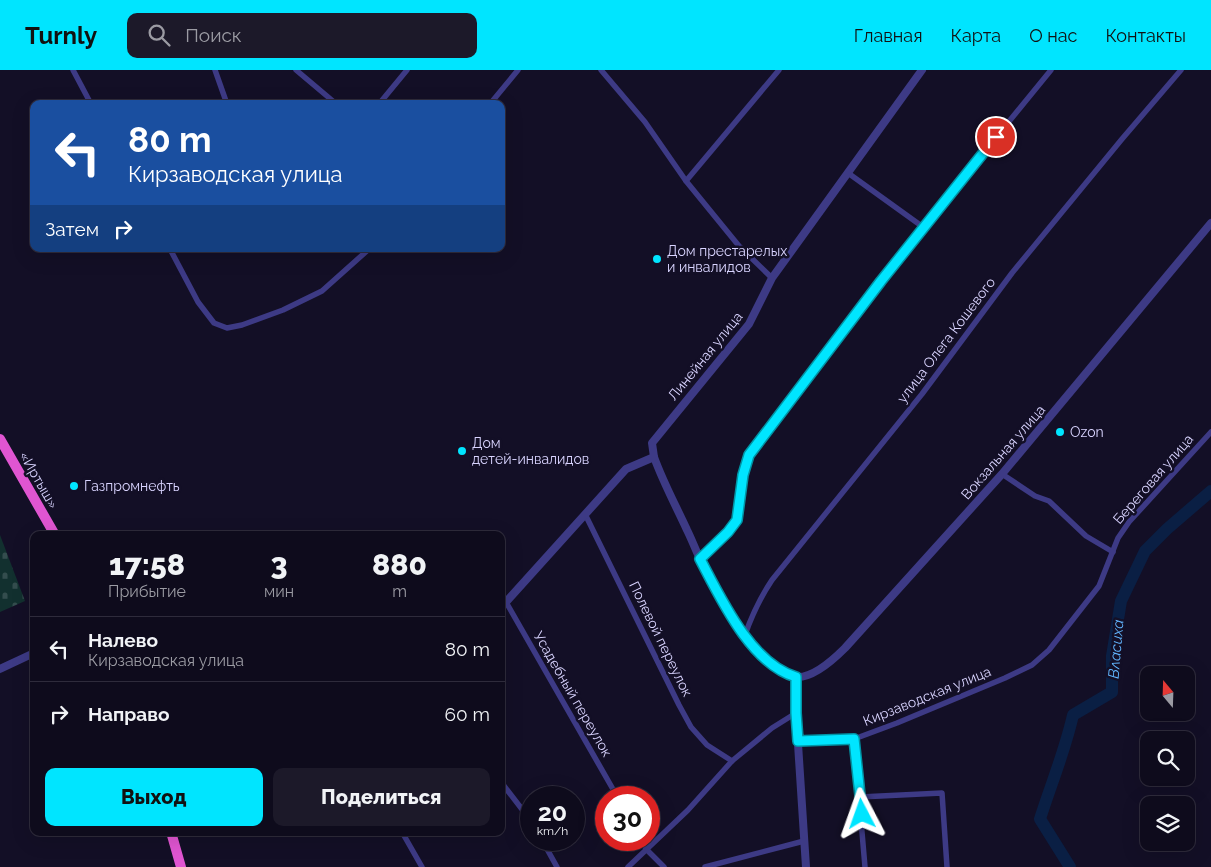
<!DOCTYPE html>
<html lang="ru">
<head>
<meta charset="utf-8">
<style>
  body { margin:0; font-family:Raleway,sans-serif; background:#1c1929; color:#f1f3f6; height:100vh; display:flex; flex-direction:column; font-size:19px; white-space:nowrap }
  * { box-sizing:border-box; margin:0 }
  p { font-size:16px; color:#9b9ba3 }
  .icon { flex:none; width:28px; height:28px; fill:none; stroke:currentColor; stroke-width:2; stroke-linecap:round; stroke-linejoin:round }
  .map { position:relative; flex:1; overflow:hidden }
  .side { position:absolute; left:30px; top:461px; width:475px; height:305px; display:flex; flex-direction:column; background:#0e0b1c; border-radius:10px; box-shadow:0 5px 20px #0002,0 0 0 1px #2e2b3b }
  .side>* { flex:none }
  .hud { position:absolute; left:30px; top:30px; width:475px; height:152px; border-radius:10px; box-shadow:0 5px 20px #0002,0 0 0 1px #2e2b3b; background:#1a4fa0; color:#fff; overflow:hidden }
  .needle { width:32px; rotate:341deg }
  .tools { position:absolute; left:1140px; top:596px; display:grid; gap:10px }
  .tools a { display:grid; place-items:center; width:55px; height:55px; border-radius:10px; background:#0e0b1c; box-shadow:0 5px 20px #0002,0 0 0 1px #2e2b3b; font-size:25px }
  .speed { position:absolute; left:520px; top:716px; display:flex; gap:10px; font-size:25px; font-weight:700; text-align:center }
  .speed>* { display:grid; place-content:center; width:65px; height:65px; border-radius:50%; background:#0e0b1c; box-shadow:0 5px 20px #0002,0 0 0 1px #2e2b3b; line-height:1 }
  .speed small { font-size:12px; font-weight:400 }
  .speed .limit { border:8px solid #d22; background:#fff; color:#111 }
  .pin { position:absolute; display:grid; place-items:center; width:42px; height:42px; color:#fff; margin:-21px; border:2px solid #fff; border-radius:50%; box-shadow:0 1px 5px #0007 }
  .me { position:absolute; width:55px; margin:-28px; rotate:356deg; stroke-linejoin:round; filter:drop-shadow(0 0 4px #0008) }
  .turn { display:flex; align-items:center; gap:18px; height:105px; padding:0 15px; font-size:22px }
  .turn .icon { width:65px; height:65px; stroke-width:2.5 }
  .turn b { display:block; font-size:35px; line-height:42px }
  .then { display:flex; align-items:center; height:48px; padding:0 15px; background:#0003; gap:10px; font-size:19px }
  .eta { display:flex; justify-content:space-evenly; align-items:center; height:85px; text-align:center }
  .eta b { font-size:30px; font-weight:800; line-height:35px }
  .cta { display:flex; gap:10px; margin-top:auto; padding:10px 15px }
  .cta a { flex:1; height:58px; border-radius:10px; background:#00e5ff; color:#111; font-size:20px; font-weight:800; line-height:58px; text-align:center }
  .cta a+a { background:#1c1929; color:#f1f3f6 }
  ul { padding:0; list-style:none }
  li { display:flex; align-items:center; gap:15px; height:65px; padding:0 15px; border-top:1px solid #2e2b3b }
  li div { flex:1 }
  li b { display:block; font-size:19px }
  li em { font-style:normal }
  header { display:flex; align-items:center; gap:30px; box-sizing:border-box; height:70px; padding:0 25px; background:#00e5ff; color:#111 }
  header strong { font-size:24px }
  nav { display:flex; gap:28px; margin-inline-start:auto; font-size:18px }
  .search { width:350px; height:45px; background:#1c1929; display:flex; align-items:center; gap:12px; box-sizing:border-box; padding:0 18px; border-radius:10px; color:#9b9ba3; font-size:19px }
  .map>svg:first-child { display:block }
  .cemetery { fill:url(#cemetery-stones) }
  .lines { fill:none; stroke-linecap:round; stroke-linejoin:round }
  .river { stroke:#0a1f44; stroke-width:12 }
  .minor { stroke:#3d3a85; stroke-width:5.5 }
  .tertiary { stroke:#3d3a85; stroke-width:8 }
  .trunk { stroke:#e055d1; stroke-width:10 }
  .route-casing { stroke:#0095a6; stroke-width:12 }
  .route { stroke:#00e5ff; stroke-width:9 }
  .poi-dot { fill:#00e5ff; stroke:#130f26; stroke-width:2 }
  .labels { text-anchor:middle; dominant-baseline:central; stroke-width:5; stroke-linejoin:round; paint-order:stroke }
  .poi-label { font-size:14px; fill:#d9d4ff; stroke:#130f26; text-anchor:start }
  .street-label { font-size:14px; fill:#d9d4ff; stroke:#130f26 }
  .water-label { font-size:15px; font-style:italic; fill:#62b6ff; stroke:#130f26 }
</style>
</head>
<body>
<header>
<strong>Turnly</strong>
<div class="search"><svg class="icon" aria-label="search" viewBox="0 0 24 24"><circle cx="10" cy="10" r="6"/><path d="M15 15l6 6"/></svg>Поиск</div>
<nav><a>Главная</a><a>Карта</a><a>О нас</a><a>Контакты</a></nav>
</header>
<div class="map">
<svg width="1211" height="797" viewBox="0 0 1211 797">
  <defs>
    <pattern id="cemetery-stones" width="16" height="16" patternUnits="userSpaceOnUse" patternTransform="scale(1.25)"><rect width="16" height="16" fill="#12302f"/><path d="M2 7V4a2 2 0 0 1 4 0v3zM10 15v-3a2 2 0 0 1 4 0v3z" fill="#344d4e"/></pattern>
  </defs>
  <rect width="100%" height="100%" fill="#130f26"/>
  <path class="cemetery" d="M0 465 25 531 0 542Z"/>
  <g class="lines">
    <path class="river" d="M1070 797 1040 749C1051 714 1065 681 1073 645L1112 622V586L1121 531 1145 481 1167 459 1211 421"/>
    <g class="minor">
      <path d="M73 0 91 34"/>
      <path d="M215 0 227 34"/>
      <path d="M296 0 334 32 330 34"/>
      <path d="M601 0 645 52 686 111 739 176 772 208"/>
      <path d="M379 34 407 0"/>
      <path d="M490 34 518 0"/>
      <path d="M848 103 923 157"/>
      <path d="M686 111 779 0"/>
      <path d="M170 179 198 232 214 253 227 258 242 255 283 240 322 221 369 179"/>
      <path d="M1002 404 1035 426 1049 431 1086 466 1113 482"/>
      <path d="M585 444 679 635 691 657 707 675 732 691"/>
      <path d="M700 489 728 462 737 450 743 405 749 385 923 157 1051 0"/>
      <path d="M506 532 618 728"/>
      <path d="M745 565C752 545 760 528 772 510L922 324 1012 203 1122 69 1181 0"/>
      <path d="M854 669 865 797"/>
      <path d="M798 671 854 669 897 653 1005 608 1032 595 1049 580 1099 516 1118 468 1129 452 1211 362"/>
      <path d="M501 712 531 751"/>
      <path d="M860 727 942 723 947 797"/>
      <path d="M402 762 422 797"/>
      <path d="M542 770 557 797"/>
      <path d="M641 770 647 780 664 797"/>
      <path d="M628 797 688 740 732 691 772 658 796 643"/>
      <path d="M705 797 804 771"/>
    </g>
    <g class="tertiary">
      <path d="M654 387C663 412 676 436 687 460 692 470 696 481 701 491 716 522 759 604 798 607 815 607 834 589 845 578L1002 404 1211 153"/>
      <path d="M501 534 506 532 626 399 654 387 652 373 749 254 772 208 922 0"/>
      <path d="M0 599 34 583"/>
      <path d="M796 607V643L806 797"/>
    </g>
    <g class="trunk">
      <path d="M0 369 55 465"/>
      <path d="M171 762 181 797"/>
    </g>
  </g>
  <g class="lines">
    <g class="route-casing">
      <path id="route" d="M862 744 854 669 798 671 796 643V607C751 594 721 529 700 489L728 462 737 450 743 405 749 385 881 211 996 67"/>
    </g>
    <use href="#route" class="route"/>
  </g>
  <g class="poi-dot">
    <circle cx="657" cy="189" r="5"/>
    <circle cx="1060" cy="362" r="5"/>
    <circle cx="462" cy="381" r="5"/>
    <circle cx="74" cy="416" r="5"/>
  </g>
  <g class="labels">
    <g class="poi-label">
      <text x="667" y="181">Дом престарелых<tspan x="667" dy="16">и инвалидов</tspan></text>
      <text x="1070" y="362">Ozon</text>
      <text x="472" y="373">Дом<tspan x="472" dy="16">детей-инвалидов</tspan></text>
      <text x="84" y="416">Газпромнефть</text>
    </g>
    <g class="street-label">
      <text transform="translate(946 270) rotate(-53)">улица Олега Кошевого</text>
      <text transform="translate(705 286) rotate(-51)">Линейная улица</text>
      <text transform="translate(1003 382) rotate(-49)">Вокзальная улица</text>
      <text transform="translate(1153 409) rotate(-49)">Береговая улица</text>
      <text transform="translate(39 410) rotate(60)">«Иртыш»</text>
      <text transform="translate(661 569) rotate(64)">Полевой переулок</text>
      <text transform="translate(573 624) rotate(60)">Усадебный переулок</text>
      <text transform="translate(927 626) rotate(-22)">Кирзаводская улица</text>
    </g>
    <g class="water-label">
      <text transform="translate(1116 579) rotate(-85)">Власиха</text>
    </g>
  </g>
</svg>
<div class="tools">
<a><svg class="needle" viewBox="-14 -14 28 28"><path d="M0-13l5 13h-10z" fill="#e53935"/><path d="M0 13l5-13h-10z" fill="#9b9ba3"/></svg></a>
<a><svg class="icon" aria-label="search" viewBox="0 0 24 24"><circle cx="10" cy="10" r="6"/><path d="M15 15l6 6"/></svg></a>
<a><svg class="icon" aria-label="layers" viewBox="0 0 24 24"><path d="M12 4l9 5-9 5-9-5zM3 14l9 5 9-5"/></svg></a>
</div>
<div class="speed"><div>20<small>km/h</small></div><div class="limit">30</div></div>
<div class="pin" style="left:996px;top:67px;background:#d93025"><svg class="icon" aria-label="arrive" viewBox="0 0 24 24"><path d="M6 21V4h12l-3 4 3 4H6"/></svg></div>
<svg class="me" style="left:862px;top:744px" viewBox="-20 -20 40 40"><path d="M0-17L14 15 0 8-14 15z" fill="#00e5ff" stroke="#fff" stroke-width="4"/></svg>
<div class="hud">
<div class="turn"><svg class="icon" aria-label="left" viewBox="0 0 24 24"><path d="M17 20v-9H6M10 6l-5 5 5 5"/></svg><div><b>80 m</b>Кирзаводская улица</div></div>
<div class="then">Затем<svg class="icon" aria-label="right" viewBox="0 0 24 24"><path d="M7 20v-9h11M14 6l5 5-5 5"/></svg></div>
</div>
<section class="side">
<div class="eta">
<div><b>17:58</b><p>Прибытие</p></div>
<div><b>3</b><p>мин</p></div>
<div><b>880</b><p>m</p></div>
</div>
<ul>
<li><svg class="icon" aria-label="left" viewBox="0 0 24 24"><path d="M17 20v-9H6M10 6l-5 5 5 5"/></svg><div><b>Налево</b><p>Кирзаводская улица</p></div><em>80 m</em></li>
<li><svg class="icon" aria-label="right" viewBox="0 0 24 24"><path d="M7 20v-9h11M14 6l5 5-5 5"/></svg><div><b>Направо</b></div><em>60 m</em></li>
</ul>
<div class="cta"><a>Выход</a><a>Поделиться</a></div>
</section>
</div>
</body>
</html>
